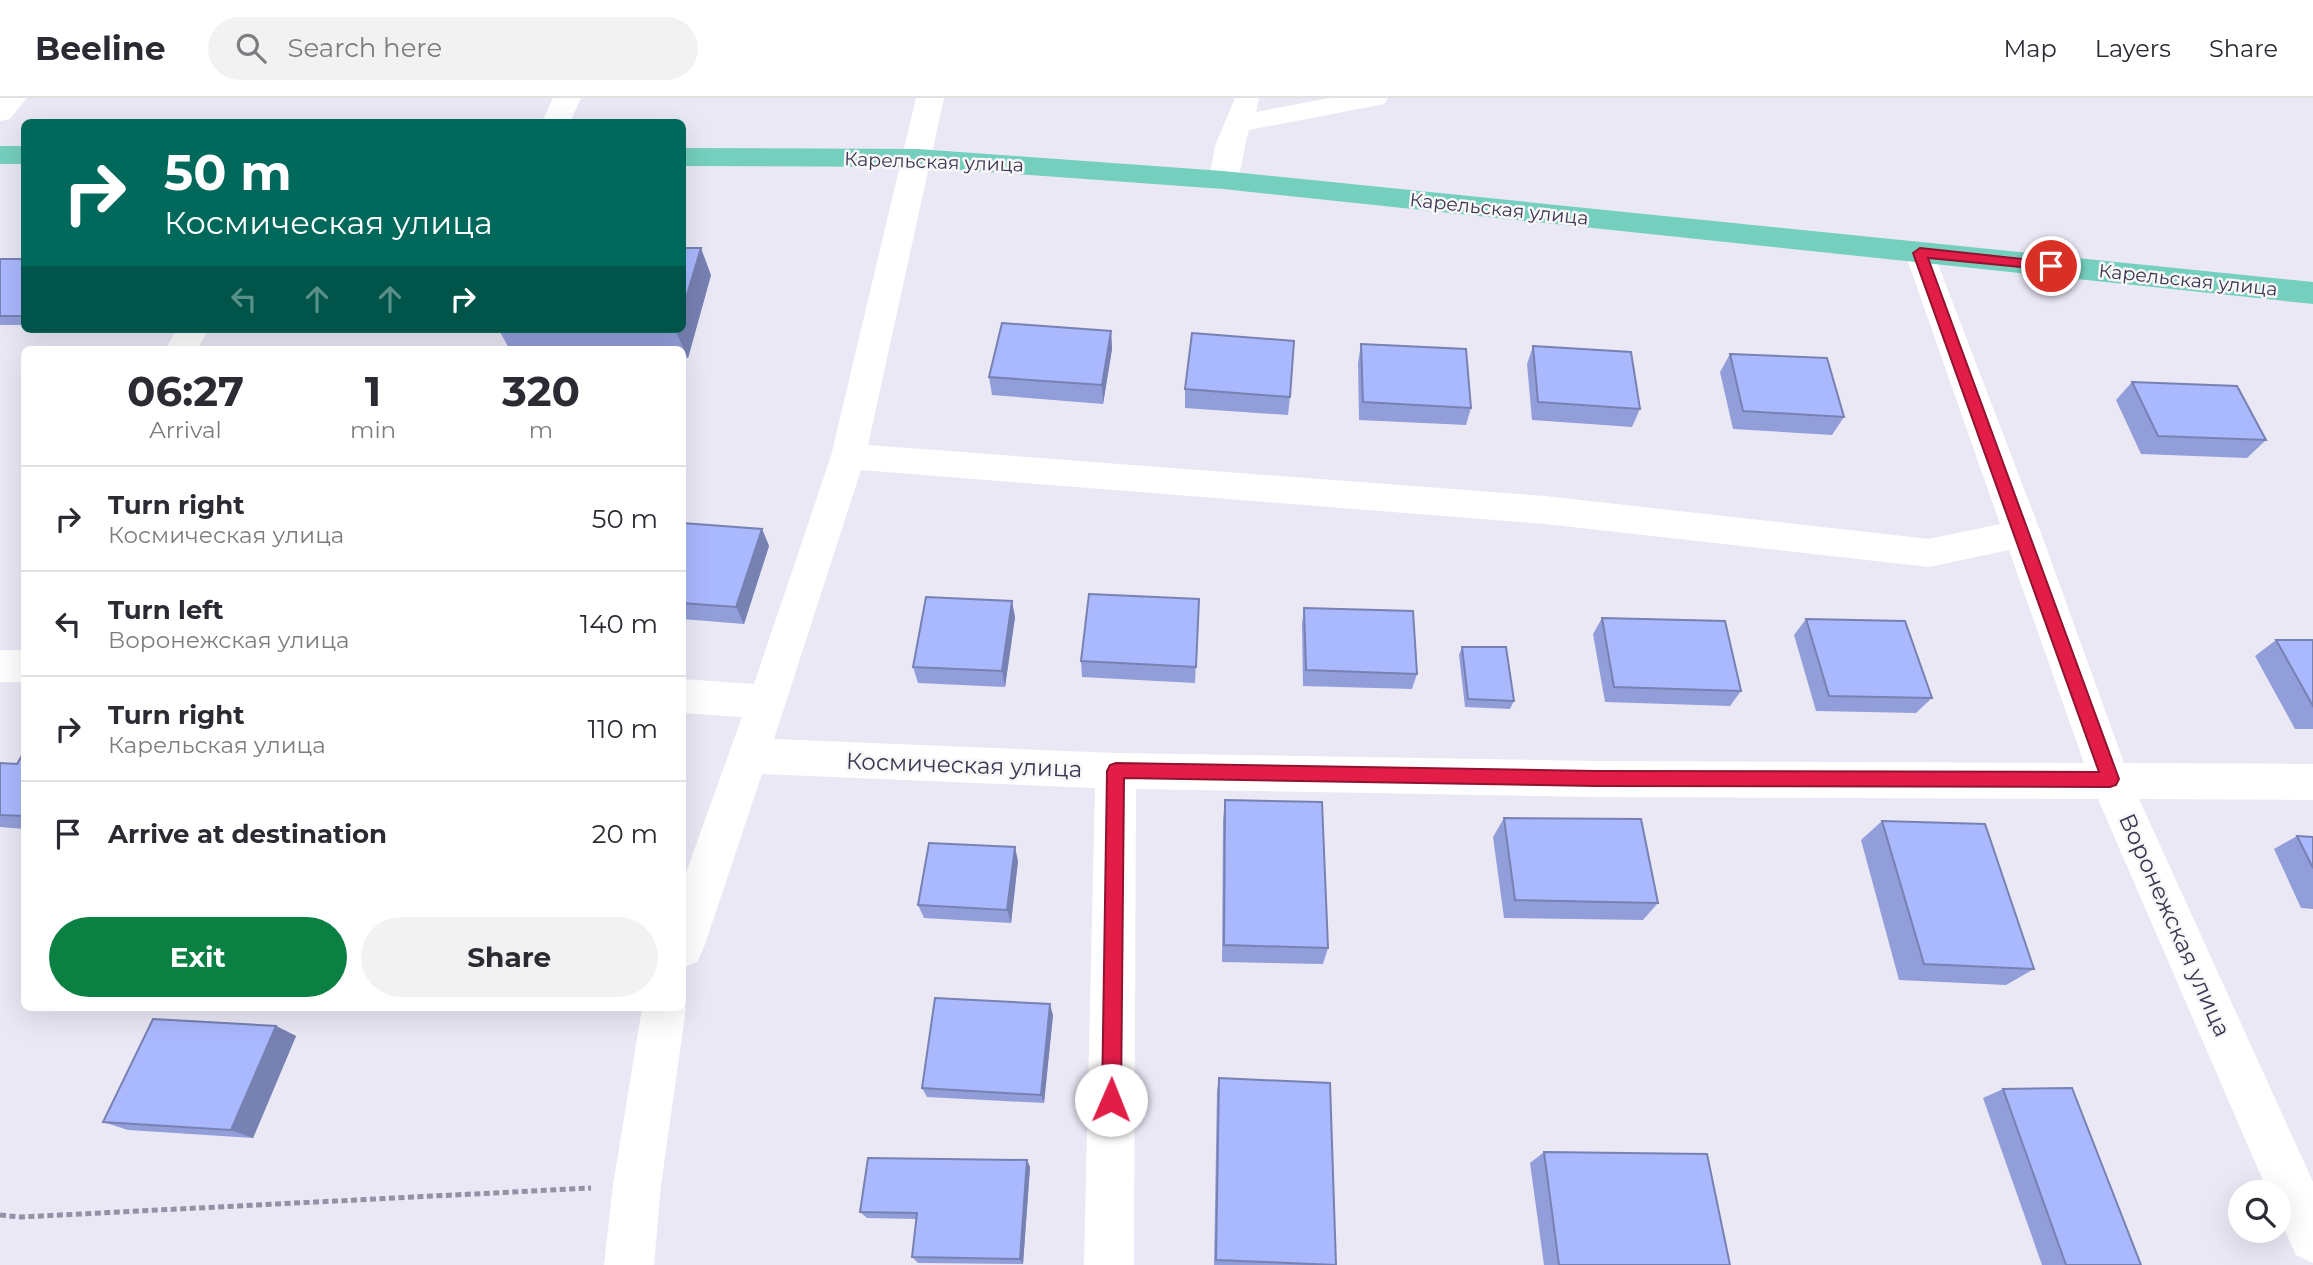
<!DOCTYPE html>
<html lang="en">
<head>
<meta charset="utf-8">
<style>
  body { margin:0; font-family:Montserrat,sans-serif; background:#f2f2f3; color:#2b2b33; height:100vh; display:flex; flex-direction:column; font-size:26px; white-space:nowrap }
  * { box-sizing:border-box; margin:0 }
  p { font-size:23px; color:#7c7c81 }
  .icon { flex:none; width:38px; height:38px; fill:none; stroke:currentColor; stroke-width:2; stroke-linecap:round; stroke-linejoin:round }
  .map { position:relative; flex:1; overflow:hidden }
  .drawer { position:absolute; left:21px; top:248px; width:665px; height:665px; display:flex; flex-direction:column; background:#fff; border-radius:10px; box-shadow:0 7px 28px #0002 }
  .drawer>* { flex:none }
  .hud { position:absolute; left:21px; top:21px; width:665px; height:214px; border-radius:10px; box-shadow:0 7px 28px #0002; background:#00695c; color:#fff; overflow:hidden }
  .fabs { position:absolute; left:2228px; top:1082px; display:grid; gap:14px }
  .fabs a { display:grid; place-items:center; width:63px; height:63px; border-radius:50%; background:#fff; box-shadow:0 7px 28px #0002; font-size:35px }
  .pin { position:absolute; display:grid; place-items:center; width:60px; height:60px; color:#fff; margin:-30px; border:4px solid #fff; border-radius:50%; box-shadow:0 2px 7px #0007 }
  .me { position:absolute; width:77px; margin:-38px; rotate:1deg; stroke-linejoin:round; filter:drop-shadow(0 0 5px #0008) }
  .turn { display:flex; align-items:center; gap:24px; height:147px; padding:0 28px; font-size:32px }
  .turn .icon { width:91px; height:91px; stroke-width:2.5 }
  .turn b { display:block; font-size:49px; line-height:60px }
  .lanes { display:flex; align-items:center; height:66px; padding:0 28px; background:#0003; justify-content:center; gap:35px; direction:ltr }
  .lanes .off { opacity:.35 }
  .eta { display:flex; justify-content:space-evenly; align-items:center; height:119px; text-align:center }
  .eta b { font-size:42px; font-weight:700; line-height:49px }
  .cta { display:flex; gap:14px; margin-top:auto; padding:14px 28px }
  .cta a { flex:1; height:80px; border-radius:42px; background:#0b8043; color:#fff; font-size:28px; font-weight:700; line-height:80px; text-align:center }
  .cta a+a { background:#f2f2f3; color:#2b2b33 }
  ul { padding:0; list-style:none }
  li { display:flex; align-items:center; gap:21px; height:105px; padding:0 28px; border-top:2px solid #e1e1e2 }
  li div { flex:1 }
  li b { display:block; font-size:26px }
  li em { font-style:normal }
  header { display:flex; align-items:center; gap:42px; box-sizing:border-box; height:98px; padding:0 35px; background:#fff; border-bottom:2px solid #e1e1e2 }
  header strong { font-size:33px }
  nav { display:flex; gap:38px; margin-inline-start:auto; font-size:24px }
  .search { width:490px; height:63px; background:#f2f2f3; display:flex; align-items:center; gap:18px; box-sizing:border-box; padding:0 24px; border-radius:38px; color:#7c7c81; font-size:26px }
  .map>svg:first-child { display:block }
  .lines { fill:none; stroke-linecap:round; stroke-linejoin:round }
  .path { stroke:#9690a6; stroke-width:5; stroke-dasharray:6 3.5; stroke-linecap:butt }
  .minor { fill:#fff; fill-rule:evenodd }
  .major { fill:#75cfbe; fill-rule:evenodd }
  .wall { fill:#929eda }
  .shaded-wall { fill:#7781b2 }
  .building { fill:#aab8fe; stroke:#7781b2; stroke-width:2 }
  .route { fill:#e11d48; stroke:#92132f; stroke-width:2 }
  .labels { text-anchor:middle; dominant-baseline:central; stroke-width:5; stroke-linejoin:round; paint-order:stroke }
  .far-street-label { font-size:19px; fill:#3d3552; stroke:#f7f7f7 }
  .street-label { font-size:23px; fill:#3d3552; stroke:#f7f7f7 }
</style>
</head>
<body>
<header>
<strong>Beeline</strong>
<div class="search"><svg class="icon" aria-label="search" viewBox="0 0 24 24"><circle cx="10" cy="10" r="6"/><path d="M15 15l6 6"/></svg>Search here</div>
<nav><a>Map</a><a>Layers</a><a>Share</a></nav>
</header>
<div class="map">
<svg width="2313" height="1167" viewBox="0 0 2313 1167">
  <rect width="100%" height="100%" fill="#ebe8f6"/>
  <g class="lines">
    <path class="path" d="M0 1117 21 1119 591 1090"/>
    <g class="minor">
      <path d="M0 0H27L10 21 0 23Z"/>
      <path d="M553 0H581L570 24H542Z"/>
      <path d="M916 0H944L868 347 1545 398 1929 441 2000 426 1905 155 1909 148 1920 145 1931 148 2041 435 2124 665 2313 666V702L2139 701 2313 1084V1165L2296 1157 2278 1118V1094H2268L2098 701 1596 699 1136 691 1134 1167H1084L1095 690 762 676 704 849 697 864 682 870V786L742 619 682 615V581L754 586 831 358ZM861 372 1545 426 1929 469 2009 452 2084 665 1596 663 1116 655 774 641Z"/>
      <path d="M1235 0H1259L1256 14 1330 0H1388L1384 6 1374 8 1249 32C1243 50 1243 73 1233 89L1223 91 1213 89 1209 82 1215 48Z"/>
      <path d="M177 231H209L197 252H165Z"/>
      <rect x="0" y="552" width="24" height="32"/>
      <path d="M682 901 686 910 661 1087 654 1167H604L613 1087 642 910H682Z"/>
    </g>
    <g class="major">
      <rect x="0" y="48" width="24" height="18"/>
      <path d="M682 50 918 51 1223 73 2313 184V206L1223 91 918 69 682 68Z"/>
    </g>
  </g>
  <g class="wall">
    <rect x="0" y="161" width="24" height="66"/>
    <path d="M711 177 688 260H682V252H510L500 234Z"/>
    <path d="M1111 233 1112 251 1103 306 992 297 989 279Z"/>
    <path d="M1361 246 1471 310 1466 327 1359 322 1358 265Z"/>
    <path d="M1533 248 1640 311 1632 329 1532 322 1527 266Z"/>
    <path d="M1730 256 1844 319 1832 337 1733 331 1720 274Z"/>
    <path d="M2132 284 2266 342 2247 360 2141 356 2116 302Z"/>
    <path d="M1185 291 1290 299 1288 317 1185 310Z"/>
    <path d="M682 425 762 431 769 448 744 526 682 521Z"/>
    <path d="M1199 501 1195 585 1082 579 1081 563Z"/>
    <path d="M1304 510 1417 576 1412 591 1303 588 1302 526Z"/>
    <path d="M1015 519 1005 589 918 585 913 569Z"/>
    <path d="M1602 520 1741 593 1730 608 1605 604 1593 536Z"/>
    <path d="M1806 521 1932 600 1916 615 1816 613 1794 537Z"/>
    <path d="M2276 542H2313V631H2295L2255 558Z"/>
    <path d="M1462 549 1514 603 1510 611 1465 609 1459 557Z"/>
    <path d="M24 654V731L0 729V665L17 666Z"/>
    <path d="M1225 702 1328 850 1323 866 1222 864 1223 722Z"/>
    <path d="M1504 720 1658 805 1643 822 1504 820 1493 739Z"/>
    <path d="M1882 723 2034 871 2006 887 1899 882 1861 742Z"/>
    <path d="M2297 738 2313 739V811L2301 810 2274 751Z"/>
    <path d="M1018 763 1011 825 924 820 918 807Z"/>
    <path d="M1053 917 1044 1005 927 999 922 990Z"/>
    <path d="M276 928 296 938 253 1040 128 1032 103 1024Z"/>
    <path d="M1219 980 1336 1167H1214L1217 993Z"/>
    <path d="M2003 991 2141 1167H2042L1983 1000Z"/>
    <path d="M1544 1054 1730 1167H1544L1530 1065Z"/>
    <path d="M1027 1062 1030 1069 1023 1166 918 1165 912 1159 916 1121 867 1120 860 1114Z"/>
  </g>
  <g class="shaded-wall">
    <path d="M701 150 711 177 688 260 676 234 677 231H682V213Z"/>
    <path d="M1111 233 1112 251 1103 306 1102 287Z"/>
    <path d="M762 431 769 448 744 526 736 509Z"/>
    <path d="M1012 503 1015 519 1005 589 1002 573Z"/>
    <path d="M1015 749 1018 763 1011 825 1007 812Z"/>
    <path d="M1050 906 1053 917 1044 1005 1041 997Z"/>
    <path d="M276 928 296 938 253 1040 231 1032Z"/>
    <path d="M1027 1062 1030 1069 1023 1166 1020 1161Z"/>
  </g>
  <g class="building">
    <path d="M682 150H701L682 213Z"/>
    <rect x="0" y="161" width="24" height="57"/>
    <path d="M1002 225 1111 233 1102 287 989 279Z"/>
    <path d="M501 231H677L676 234H500Z"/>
    <path d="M1192 235 1294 243 1290 299 1185 291Z"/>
    <path d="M1361 246 1466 251 1471 310 1363 304Z"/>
    <path d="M1533 248 1631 254 1640 311 1538 304Z"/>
    <path d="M1730 256 1827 260 1844 319 1743 313Z"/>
    <path d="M2132 284 2237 288 2266 342 2158 338Z"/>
    <path d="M682 425 762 431 736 509 682 505Z"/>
    <path d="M1089 496 1199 501 1196 569 1081 563Z"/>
    <path d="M926 499 1012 503 1002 573 913 569Z"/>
    <path d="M1304 510 1413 513 1417 576 1306 572Z"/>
    <path d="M1602 520 1725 523 1741 593 1614 589Z"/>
    <path d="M1806 521 1905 523 1932 600 1829 598Z"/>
    <path d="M2276 542H2313V608Z"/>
    <path d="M1462 549H1506L1514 603 1468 601Z"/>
    <path d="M24 654V718L0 717V665L17 666Z"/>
    <path d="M1225 702 1322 704 1328 850 1224 847Z"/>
    <path d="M1504 720 1641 721 1658 805 1515 802Z"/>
    <path d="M1882 723 1985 726 2034 871 1924 866Z"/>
    <path d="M2297 738 2313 739V770Z"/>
    <path d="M929 745 1015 749 1007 812 918 807Z"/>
    <path d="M935 900 1050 906 1041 997 922 990Z"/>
    <path d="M153 921 276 928 231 1032 103 1024Z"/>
    <path d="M1219 980 1330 985 1336 1167 1216 1162Z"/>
    <path d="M2072 990 2141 1167H2066L2003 991Z"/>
    <path d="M1544 1054 1707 1056 1730 1167H1559Z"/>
    <path d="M868 1060 1027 1062 1020 1161 912 1159 917 1115 860 1114Z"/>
  </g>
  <path class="route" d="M1920 150 2051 164 2057 168 2051 172 1928 160 2119 681 2116 687 2110 689 1596 688 1124 680 1121 1002 1118 1009 1111 1012 1105 1009 1102 1002 1107 673 1110 667 1116 665 1596 673 2099 674 1913 155Z"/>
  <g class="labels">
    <g class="far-street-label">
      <text transform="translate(934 64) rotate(2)">Карельская улица</text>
      <text transform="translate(1499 111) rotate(6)">Карельская улица</text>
      <text transform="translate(2188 182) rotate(6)">Карельская улица</text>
    </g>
    <g class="street-label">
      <text transform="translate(964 667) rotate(2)">Космическая улица</text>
      <text transform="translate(2175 827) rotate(66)">Воронежская улица</text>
    </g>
  </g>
</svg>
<div class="fabs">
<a><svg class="icon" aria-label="search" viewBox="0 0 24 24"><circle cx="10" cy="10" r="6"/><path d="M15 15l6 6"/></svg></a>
</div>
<div class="pin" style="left:2051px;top:168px;background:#d93025"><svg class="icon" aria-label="arrive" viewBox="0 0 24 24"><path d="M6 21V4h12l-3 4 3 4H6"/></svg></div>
<svg class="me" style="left:1111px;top:1002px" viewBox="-20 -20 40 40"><circle r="19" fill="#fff"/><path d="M0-13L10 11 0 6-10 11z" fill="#e11d48"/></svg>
<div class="hud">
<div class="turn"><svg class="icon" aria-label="right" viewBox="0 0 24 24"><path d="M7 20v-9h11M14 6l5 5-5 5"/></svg><div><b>50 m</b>Космическая улица</div></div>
<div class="lanes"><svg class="icon off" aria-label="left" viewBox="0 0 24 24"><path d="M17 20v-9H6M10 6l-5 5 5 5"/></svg><svg class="icon off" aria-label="ahead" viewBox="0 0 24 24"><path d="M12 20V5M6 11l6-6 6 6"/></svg><svg class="icon off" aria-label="ahead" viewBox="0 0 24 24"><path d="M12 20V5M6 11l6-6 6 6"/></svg><svg class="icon" aria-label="right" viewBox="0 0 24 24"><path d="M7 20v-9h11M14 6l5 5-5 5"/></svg></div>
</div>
<section class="drawer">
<div class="eta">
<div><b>06:27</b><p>Arrival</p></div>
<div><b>1</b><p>min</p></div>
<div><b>320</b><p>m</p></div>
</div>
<ul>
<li><svg class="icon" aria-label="right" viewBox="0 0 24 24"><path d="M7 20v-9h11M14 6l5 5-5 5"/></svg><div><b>Turn right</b><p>Космическая улица</p></div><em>50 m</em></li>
<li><svg class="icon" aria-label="left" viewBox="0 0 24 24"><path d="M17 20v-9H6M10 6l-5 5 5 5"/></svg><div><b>Turn left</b><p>Воронежская улица</p></div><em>140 m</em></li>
<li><svg class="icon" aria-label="right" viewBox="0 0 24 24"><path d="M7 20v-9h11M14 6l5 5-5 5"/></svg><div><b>Turn right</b><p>Карельская улица</p></div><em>110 m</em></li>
<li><svg class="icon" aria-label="arrive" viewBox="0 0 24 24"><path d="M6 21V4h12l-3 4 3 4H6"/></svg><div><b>Arrive at destination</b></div><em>20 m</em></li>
</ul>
<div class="cta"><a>Exit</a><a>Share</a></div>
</section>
</div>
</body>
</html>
